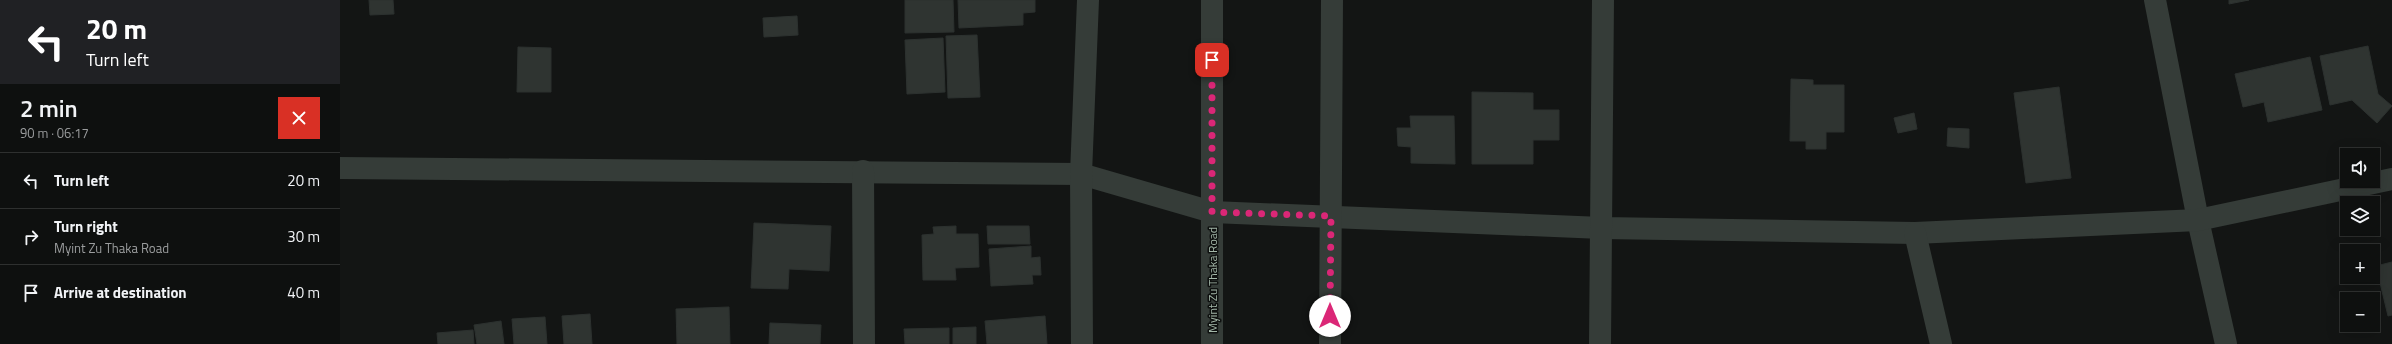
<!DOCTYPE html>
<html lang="en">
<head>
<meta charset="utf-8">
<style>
  body { margin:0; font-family:"Titillium Web",sans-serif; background:#171918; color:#f1f3f6; height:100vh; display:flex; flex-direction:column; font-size:15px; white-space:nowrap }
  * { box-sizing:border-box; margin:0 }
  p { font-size:13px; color:#9b9d9e }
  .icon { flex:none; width:22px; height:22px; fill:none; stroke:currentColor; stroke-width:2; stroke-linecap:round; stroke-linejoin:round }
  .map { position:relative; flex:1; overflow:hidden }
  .details { display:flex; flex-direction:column; background:#0e100f; width:340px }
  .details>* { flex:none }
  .top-card { background:#202124; color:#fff; overflow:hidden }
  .buttons { position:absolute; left:2000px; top:148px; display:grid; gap:8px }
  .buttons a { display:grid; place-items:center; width:40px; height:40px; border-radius:0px; background:#0e100f; box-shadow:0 4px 16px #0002,0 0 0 1px #2e302f; font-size:20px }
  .pin { position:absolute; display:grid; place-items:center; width:34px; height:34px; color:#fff; margin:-17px; border-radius:8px; box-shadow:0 2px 6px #0006 }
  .me { position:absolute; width:44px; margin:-22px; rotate:0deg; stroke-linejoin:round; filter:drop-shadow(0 0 3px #0008) }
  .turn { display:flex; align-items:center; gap:14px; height:84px; padding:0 20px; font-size:18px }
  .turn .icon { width:52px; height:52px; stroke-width:2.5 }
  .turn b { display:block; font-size:28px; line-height:34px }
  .round { display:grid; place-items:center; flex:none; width:42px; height:42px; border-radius:0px; background:#171918 }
  .head { display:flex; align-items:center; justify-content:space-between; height:68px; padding:0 20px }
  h1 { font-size:24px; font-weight:600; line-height:30px }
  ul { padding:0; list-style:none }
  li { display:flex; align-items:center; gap:12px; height:56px; padding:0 20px; border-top:1px solid #2e302f }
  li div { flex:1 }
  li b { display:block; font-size:15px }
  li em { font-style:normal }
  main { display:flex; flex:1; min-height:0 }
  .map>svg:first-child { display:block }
  .building { fill:#2f3431; stroke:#2c312f }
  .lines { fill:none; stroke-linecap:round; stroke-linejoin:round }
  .minor { stroke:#353c38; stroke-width:22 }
  .route { stroke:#db2777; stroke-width:7; stroke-dasharray:0 12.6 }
  .labels { text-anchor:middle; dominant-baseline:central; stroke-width:3; stroke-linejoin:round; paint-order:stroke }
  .street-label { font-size:12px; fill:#a3b6a8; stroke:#0e100f }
</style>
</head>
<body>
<main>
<section class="details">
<div class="top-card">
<div class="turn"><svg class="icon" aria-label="left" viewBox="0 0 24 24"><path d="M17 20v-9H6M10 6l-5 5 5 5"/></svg><div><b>20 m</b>Turn left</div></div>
</div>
<div class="head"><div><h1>2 min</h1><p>90 m · 06:17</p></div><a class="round" style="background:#d93025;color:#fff"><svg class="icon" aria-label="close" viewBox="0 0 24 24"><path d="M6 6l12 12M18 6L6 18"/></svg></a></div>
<ul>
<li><svg class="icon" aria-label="left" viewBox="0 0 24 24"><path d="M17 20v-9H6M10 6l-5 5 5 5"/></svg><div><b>Turn left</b></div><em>20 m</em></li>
<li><svg class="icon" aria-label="right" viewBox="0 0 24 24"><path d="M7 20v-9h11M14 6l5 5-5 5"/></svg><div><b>Turn right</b><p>Myint Zu Thaka Road</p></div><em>30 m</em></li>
<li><svg class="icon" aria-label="arrive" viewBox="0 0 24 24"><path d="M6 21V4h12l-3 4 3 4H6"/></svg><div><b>Arrive at destination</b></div><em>40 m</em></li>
</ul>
</section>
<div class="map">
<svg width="2052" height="344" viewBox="0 0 2052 344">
  <rect width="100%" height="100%" fill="#131514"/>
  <g class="building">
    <path d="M29 0H53L54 14 30 15Z"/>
    <path d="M565 0H613L614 32 565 33Z"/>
    <path d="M618 0H695V12L683 13V25L619 28Z"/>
    <path d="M1889 0H1909L1889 4Z"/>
    <path d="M457 16 458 35 424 37 423 18Z"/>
    <path d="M637 35 640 97 608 98 606 36Z"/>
    <path d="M603 38 605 92 567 94 565 40Z"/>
    <path d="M2028 46 2038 94 2052 106 2037 123 2012 100 1990 105 1980 56Z"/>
    <path d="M178 47 211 48V92H177Z"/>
    <path d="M1970 57 1982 110 1928 122 1924 102 1903 107 1895 74Z"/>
    <path d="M1451 79 1473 80V85H1504V132H1486V149H1466V141H1450Z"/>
    <path d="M1719 87 1731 178 1686 183 1674 93Z"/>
    <path d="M1132 92 1193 93V110H1219V140H1193V164H1132Z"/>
    <path d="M1574 113 1577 129 1558 133 1554 118Z"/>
    <path d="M1070 116H1114L1115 164 1071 163V147L1058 146 1057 128H1071Z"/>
    <path d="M1608 128 1629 129V148L1607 146Z"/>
    <path d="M414 223 491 226 489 271 449 269 448 289 411 288Z"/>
    <path d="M616 226V234H638L639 267 615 268 616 280H583L582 235 594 234 593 227Z"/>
    <path d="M647 226H689L690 244H648Z"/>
    <path d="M691 246V258L700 257 701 275H692L693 284 651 286 649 249Z"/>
    <path d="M2052 262V315L2048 316 2036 266Z"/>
    <path d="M389 307 390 344H337L336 309Z"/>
    <path d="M250 314 252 344H224L222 316Z"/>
    <path d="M705 316 707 344H647L645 321Z"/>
    <path d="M205 317 207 344H174L172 319Z"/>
    <path d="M161 321 164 344H137L134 325Z"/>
    <path d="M430 323 481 325 480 344H429Z"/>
    <path d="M636 327V344H613V328Z"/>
    <path d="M609 328V344H565L564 329Z"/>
    <path d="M133 330 134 344H98L97 333Z"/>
  </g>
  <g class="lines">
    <g class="minor">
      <path d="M1815 0 1858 220 1886 344"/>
      <path d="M0 168 741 174 872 212 1262 228 1575 233 1858 220 2052 179"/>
      <path d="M523 171 524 344"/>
      <path d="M1575 233 1601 344"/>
      <path d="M742 344 741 174 748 0"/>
      <path d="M872 344V0"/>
      <path d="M990 344 992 0"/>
      <path d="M1260 344 1263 0"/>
    </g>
  </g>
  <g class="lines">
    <path class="route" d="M872 60V212L991 216 990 316"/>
  </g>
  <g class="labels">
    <g class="street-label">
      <text transform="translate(872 280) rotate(-90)">Myint Zu Thaka Road</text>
    </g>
  </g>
</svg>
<div class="buttons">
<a><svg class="icon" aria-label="sound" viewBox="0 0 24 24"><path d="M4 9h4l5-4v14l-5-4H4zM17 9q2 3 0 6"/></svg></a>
<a><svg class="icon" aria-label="layers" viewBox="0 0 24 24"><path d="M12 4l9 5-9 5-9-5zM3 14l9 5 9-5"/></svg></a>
<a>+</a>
<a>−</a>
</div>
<div class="pin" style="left:872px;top:60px;background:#d93025"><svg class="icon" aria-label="arrive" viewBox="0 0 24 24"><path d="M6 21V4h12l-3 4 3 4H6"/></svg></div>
<svg class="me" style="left:990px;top:316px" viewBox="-20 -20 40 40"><circle r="19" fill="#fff"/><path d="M0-13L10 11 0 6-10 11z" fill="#db2777"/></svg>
</div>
</main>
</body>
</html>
